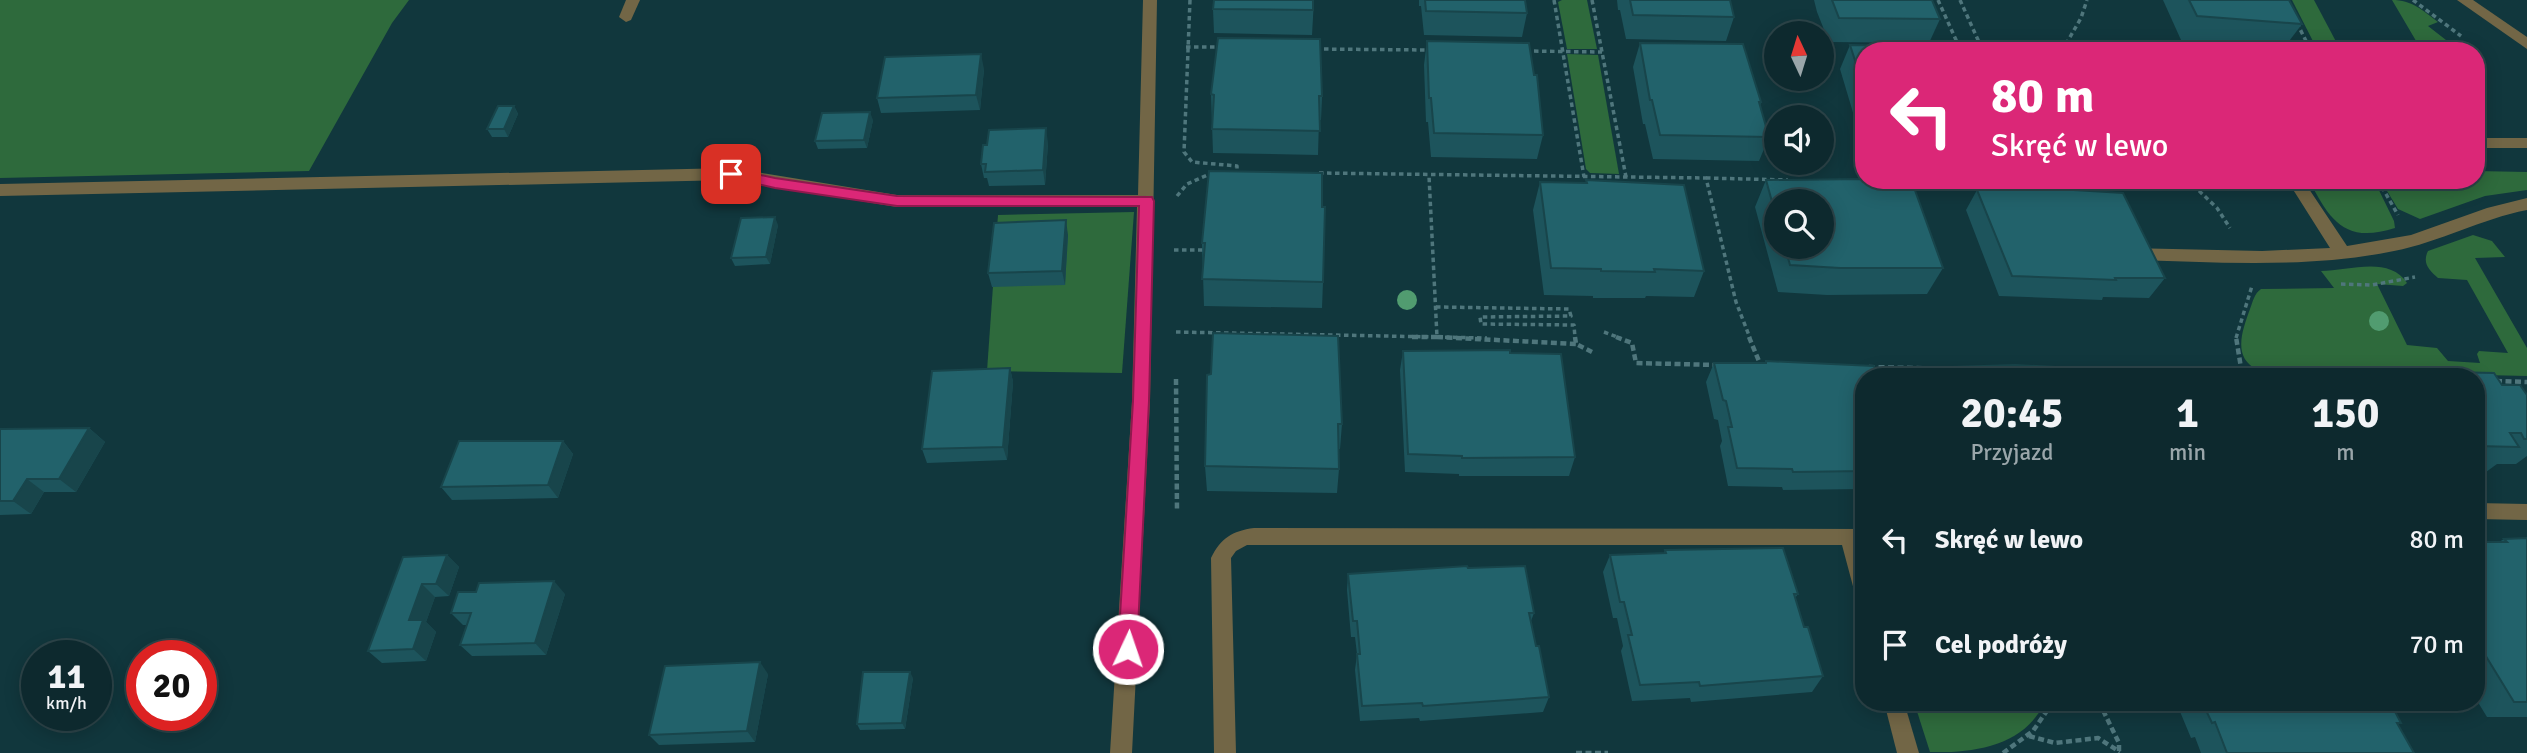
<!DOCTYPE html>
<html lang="pl">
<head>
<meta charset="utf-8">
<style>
  body { margin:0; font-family:Signika,sans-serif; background:#1b353a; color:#f1f3f6; height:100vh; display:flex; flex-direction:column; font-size:26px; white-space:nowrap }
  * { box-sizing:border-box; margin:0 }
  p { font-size:23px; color:#9aa6aa }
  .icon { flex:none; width:38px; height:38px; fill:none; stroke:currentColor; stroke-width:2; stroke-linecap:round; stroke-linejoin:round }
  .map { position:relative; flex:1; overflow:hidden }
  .panel { position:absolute; left:1855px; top:368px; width:630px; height:343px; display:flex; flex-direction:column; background:#0d292e; border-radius:28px; box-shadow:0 4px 18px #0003,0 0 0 2px #2d454a }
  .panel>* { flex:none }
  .hud { position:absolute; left:1855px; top:42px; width:630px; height:147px; border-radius:28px; box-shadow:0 4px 18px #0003,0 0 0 2px #2d454a; background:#db2777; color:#fff; overflow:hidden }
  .needle { width:46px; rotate:356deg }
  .buttons { position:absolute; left:1764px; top:21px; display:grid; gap:14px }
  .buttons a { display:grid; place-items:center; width:70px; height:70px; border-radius:50%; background:#0d292e; box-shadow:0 4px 18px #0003,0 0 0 2px #2d454a; font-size:35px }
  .speed { position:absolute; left:21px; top:640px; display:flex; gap:14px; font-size:35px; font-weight:700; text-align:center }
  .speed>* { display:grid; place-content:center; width:91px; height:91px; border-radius:50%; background:#0d292e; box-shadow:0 4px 18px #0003,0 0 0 2px #2d454a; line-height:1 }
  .speed small { font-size:18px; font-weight:400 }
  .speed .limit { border:10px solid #d22; background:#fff; color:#111 }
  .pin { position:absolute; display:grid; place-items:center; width:60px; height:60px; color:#fff; margin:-30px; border-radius:14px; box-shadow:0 4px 10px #0006 }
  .me { position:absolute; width:77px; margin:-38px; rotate:3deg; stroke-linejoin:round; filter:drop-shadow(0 0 5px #0008) }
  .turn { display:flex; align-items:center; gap:24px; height:147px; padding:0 21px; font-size:32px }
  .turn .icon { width:91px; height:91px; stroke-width:2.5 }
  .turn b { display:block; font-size:49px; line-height:60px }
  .eta { display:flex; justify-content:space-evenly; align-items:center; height:119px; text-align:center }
  .eta b { font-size:42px; font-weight:700; line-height:49px }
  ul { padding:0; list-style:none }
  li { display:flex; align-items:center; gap:21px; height:105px; padding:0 21px }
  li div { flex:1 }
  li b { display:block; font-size:26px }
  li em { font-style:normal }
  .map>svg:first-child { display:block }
  .green { fill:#2e6a3c }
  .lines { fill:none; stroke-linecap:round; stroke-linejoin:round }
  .path-far1 { stroke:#4f767c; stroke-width:3.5; stroke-dasharray:4.5 3.5; stroke-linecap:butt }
  .path { stroke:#4f767c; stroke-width:4.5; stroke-dasharray:6 3.5; stroke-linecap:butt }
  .service { fill:#726646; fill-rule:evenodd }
  .tree { fill:#519c70 }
  .wall { fill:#1d545c; fill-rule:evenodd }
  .shaded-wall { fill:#18454b }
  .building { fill:#22626b; stroke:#18454b; stroke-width:2 }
  .route { fill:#db2777; stroke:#8e194d; stroke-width:2 }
</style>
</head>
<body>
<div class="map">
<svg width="2527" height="753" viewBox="0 0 2527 753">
  <rect width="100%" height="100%" fill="#11373d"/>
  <g class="green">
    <path d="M0 0H409L392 23 309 171 0 178Z"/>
    <path d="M1562 0H1587L1597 49H1567L1558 2Z"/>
    <path d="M2292 0H2314L2341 51H2318Z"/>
    <path d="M2392 0C2412 0 2422 10 2438 22L2428 26 2446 40H2423L2429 51H2422Z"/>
    <path d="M1567 54 1598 55 1619 174 1590 173 1586 169Z"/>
    <path d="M2476 171 2527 172V190L2485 196 2420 219 2398 209 2381 181 2476 180Z"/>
    <path d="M2309 180H2374L2394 221 2395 228C2345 244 2330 221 2309 180Z"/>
    <path d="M1134 212 1122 373 987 371 998 215Z"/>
    <path d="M2473 235 2492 241 2505 257 2475 258 2527 348V376L2258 370C2232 358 2242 331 2250 309 2253 301 2254 294 2261 289L2334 288 2321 271C2348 271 2389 255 2407 283L2403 286 2377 284 2407 345 2437 348 2448 361 2480 363 2477 354 2479 351 2508 353 2467 280 2438 278C2429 270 2422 263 2428 251Z"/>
    <path d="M1914 702H2045C2024 746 1975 753 1930 752Z"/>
  </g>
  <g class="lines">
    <g class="path-far1">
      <path d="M1190 0 1184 152 1192 162 1237 166V172"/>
      <path d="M1554 0 1584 177"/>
      <path d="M1592 0 1626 177"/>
      <path d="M1938 0 1961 51"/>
      <path d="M1960 0 1983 51"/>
      <path d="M2413 0 2461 36"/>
      <path d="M2297 23 2311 51"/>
      <path d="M1186 47H1219"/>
      <path d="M1316 49 1429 50"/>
      <path d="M1526 51 1602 52"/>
      <path d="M2062 51 2081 18 2087 0"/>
      <path d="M1319 173 1706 178 1736 302 1750 338"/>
      <path d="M1706 178 1788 180"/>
      <path d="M2378 180 2398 215"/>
      <path d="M1905 182 2194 186 2217 208 2230 228"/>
      <path d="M1177 196 1187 184 1212 173"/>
      <path d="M1174 250H1204"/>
      <path d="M2341 284 2372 285 2415 277"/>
      <path d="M1436 307 1569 309 1571 316 1480 317 1481 324 1574 325 1575 338"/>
      <path d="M1176 332 1437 337 1429 176"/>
      <path d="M1604 332 1620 338"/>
      <path d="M1437 337 1487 338"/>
      <path d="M2236 338 2252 286"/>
    </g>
    <g class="path">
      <path d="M1412 337H1437"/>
      <path d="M1437 337 1576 344"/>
      <path d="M1575 337 1576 344 1592 352"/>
      <path d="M1616 337 1632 343 1636 363 1717 365"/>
      <path d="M1749 337 1761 366"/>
      <path d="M1869 367 1958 369"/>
      <path d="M2110 372 2242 374 2236 337"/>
      <path d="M2242 375 2337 376"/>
      <path d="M1176 379 1177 511"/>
      <path d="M2496 381 2527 382"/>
      <path d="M2099 702 2119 743V752"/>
      <path d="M2029 736 2055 743 2098 738 2120 752"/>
      <path d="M1576 753H1608"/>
      <path d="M2003 753 2033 731 2053 702"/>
    </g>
    <g class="service">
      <path d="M626 0H640L631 20 626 22 619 17Z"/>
      <path d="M1143 0H1157L1150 401 1132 753H1110L1132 401 1137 207H897L731 180 0 196V184L731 168 897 195H1138Z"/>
      <path d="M2457 0H2473L2527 37V49Z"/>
      <rect x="2476" y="138" width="51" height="10"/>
      <path d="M2287 180H2303L2347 246 2411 235 2487 208 2527 198V210C2481 219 2440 242 2394 251 2307 269 2217 262 2128 260L2120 254 2128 248 2262 251 2330 248Z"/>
      <path d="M2476 503 2527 504V520L2476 519Z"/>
      <path d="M1254 528 1864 529V545H1861L1864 555V599L1857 596 1854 590 1842 545H1247L1236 551 1231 558 1236 753H1214L1211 558C1221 538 1232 531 1254 528Z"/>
      <path d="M1884 702H1904L1919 753H1897Z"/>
    </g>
  </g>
  <g class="tree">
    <circle cx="1407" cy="300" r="10"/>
    <circle cx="2379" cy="321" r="10"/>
  </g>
  <g class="wall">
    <path d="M1314 0 1312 35 1214 33 1213 9Z"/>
    <path d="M1419 0H1525L1527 13 1522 37 1424 35 1421 6H1419Z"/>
    <path d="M1617 0H1730L1734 17 1726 41 1626 39 1620 10H1618Z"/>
    <path d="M1814 0H1932L1940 19 1929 43 1829 42 1817 12Z"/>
    <path d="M2163 0H2289L2302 24 2284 48 2181 40Z"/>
    <path d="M1427 41 1543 135 1537 159 1431 157 1428 122H1426L1424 65Z"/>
    <path d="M1640 43 1761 102 1760 106 1769 137 1759 161 1653 159 1645 124H1643L1633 67Z"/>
    <path d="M2210 44 2300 51H2205Z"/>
    <path d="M1850 45 1864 51V139L1860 126H1857L1840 69Z"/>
    <path d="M984 69 980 110 881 113 877 98Z"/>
    <path d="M1211 94 1322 96 1321 120H1319L1318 155 1213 153Z"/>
    <path d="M514 106 518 114 508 137H492L487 129Z"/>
    <path d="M873 120 867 148 818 149 815 141Z"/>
    <path d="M1048 143 1045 185 989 186 987 178H984L981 164Z"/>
    <path d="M1586 180 1704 271 1694 297 1646 296 1645 298H1593V296L1544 295 1533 210 1540 182 1586 183Z"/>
    <path d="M1766 180 1943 268 1927 294 1827 295 1778 292 1755 207ZM1776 201 1822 247H1776Z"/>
    <path d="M1977 190 2165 278 2149 298 2103 297 2102 300 1999 296 1966 210Z"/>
    <path d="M1322 207 1323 282 1322 308 1204 306 1202 243Z"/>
    <path d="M778 225 770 264 735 266 731 258Z"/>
    <path d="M1068 235 1065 285 992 287 988 273Z"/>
    <path d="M1403 351 1510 353 1575 457 1569 476H1459V474L1405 472 1400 370Z"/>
    <path d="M1766 361 1864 376V489L1783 490 1782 487 1728 486 1720 446 1722 441 1718 420 1714 419 1706 382 1714 363H1764Z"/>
    <path d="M1953 367 2116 376H1947Z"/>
    <path d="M1010 368 1013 382 1007 460 927 463 922 449Z"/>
    <path d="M2362 370 2411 376H2355Z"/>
    <path d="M2448 372 2494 373 2502 385H2520L2527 395V456L2516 464H2497L2486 472H2476V376H2443Z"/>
    <path d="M1207 375 1342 424 1340 449H1339V469L1337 493 1207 491 1205 466Z"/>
    <path d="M89 428 105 442 76 492H44L31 514 0 515V429Z"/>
    <path d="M563 441 573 454 558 498 452 500 441 487Z"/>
    <path d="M2527 538V717H2487L2476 699V542H2499L2504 539Z"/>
    <path d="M1665 550 1798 594 1795 598 1804 627 1823 676 1812 692 1691 702 1690 698 1632 701 1621 651 1623 646 1617 618H1613L1603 572 1610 555 1664 553Z"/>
    <path d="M447 555 459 567 449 596 435 597 426 622 436 632 426 661 382 663 368 651Z"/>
    <path d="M1468 568 1534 613 1531 621 1536 646 1549 697 1543 712 1420 721 1419 718 1360 721 1355 670 1357 654 1355 637H1351L1347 590 1348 574Z"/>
    <path d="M565 594 546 655 472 656 460 645 467 625H463L451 613Z"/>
    <path d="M768 674 755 742 659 745 649 735Z"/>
    <path d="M913 678 905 729 860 730 857 724Z"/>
    <path d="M2176 702H2390L2401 723 2398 724 2414 753H2201L2195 737 2191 738Z"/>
  </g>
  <g class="shaded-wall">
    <path d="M981 54 984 69 980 110 976 95Z"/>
    <path d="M514 106 518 114 508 137 504 129Z"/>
    <path d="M870 112 873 120 867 148 864 140Z"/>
    <path d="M1046 128 1048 143 1045 185 1043 170Z"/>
    <path d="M775 217 778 225 770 264 766 257Z"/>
    <path d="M1066 220 1068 235 1065 285 1062 271Z"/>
    <path d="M1010 368 1013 382 1007 460 1003 447Z"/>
    <path d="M89 428 105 442 76 492 59 479Z"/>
    <path d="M563 441 573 454 558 498 548 485Z"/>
    <path d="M27 479 44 492 31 514 13 501Z"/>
    <path d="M447 555 459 567 449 596 436 584Z"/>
    <path d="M554 581 565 594 546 655 535 643Z"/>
    <path d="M422 584 435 597 426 622 436 632 426 661 413 649 409 620Z"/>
    <path d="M760 662 768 674 755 742 747 731Z"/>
    <path d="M910 672 913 678 905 729 902 723Z"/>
  </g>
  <g class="building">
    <path d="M1214 0H1313V10L1213 9Z"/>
    <path d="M1425 0H1525L1527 13 1426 11Z"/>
    <path d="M1630 0H1730L1734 17 1633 15Z"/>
    <path d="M1832 0H1932L1940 19 1839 18Z"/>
    <path d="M2189 0H2289L2302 24 2197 16Z"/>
    <path d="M1218 38 1320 39 1322 96H1319L1320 131 1212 129 1214 95 1211 94Z"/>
    <path d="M1427 41 1529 43 1534 75H1537L1543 135 1434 133 1431 98H1429Z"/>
    <path d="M1640 43 1743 44 1761 102H1759L1769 137 1660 135 1652 100H1650Z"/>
    <path d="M2210 44 2300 51H2212Z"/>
    <path d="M1850 45 1953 47 1955 51H1864V88Z"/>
    <path d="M981 54 976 95 877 98 885 57Z"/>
    <path d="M498 106H514L504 129H487Z"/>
    <path d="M870 112 864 140 815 141 822 113Z"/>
    <path d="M1046 128 1043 170 985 172 986 164H981L983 145H987L989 130Z"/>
    <path d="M1209 171 1322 173V207H1325L1323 282 1202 279 1205 243H1202Z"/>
    <path d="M1864 179V180L1912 182 1943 268H1840L1790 265 1785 247H1822V201H1776V216L1766 180Z"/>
    <path d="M1586 180 1684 185 1704 271 1654 269 1655 272 1601 271V269L1551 268 1540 182 1587 183Z"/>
    <path d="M1977 190H2074L2123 193 2165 278H2115L2116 280 2012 276Z"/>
    <path d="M775 217 766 257 731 258 741 218Z"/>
    <path d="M1066 220 1062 271 988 273 994 223Z"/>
    <path d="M1213 333 1338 336 1342 424H1338L1339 469 1205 466 1207 375 1211 374Z"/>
    <path d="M1510 350V353L1561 354 1575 457 1462 458V456L1408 454 1403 351Z"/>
    <path d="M1766 361 1874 366 1877 376H1864V471L1793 472 1792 469 1737 468 1728 427H1732L1726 401 1723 400 1714 363H1766Z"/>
    <path d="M2015 365 2113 370 2116 376H1956L1953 367Z"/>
    <path d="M1010 368 1003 447 922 449 932 371Z"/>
    <path d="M2362 370 2408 371 2411 376H2365Z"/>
    <path d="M2448 372 2494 373 2502 385H2520L2527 395V439H2524L2521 433H2510L2519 447 2476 446V376H2451Z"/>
    <path d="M89 428 59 479H27L13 501H0V429Z"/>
    <path d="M459 441H563L548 485 441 487Z"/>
    <path d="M2527 538V702H2514L2476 640V542H2507L2504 539Z"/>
    <path d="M1783 548 1798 594H1794L1804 627H1808L1823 676 1700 686 1699 682 1640 685 1628 635H1632L1624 602H1620L1610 555 1666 553 1665 550Z"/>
    <path d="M447 555 436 584H422L409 620H423L413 649 368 651 403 557Z"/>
    <path d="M1467 566 1468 568 1525 566 1534 613H1529L1536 646H1539L1549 697 1423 706 1422 703 1362 706 1357 654H1360L1357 621H1353L1348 574Z"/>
    <path d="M554 581 535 643 460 645 471 613H451L458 592H476L479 583Z"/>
    <path d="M760 662 747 731 649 735 665 666Z"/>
    <path d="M863 672H910L902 723 857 724Z"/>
    <path d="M2202 702H2390L2401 723H2397L2414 753H2227L2215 722 2212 723Z"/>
  </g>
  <path class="route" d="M731 169 775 178 897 196 1152 197 1154 201 1149 401 1137 649 1134 655 1128 657 1121 655 1118 649 1133 401 1139 206H897L775 188 726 177V170Z"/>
</svg>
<div class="buttons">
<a><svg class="needle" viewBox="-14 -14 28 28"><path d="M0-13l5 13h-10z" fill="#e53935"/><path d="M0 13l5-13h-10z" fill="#9aa6aa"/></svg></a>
<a><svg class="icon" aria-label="sound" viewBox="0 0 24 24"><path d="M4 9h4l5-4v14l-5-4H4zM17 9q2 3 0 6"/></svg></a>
<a><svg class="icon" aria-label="search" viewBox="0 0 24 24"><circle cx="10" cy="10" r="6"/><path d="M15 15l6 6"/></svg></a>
</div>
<div class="speed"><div>11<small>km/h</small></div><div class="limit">20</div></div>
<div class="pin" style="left:731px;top:174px;background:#d93025"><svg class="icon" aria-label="arrive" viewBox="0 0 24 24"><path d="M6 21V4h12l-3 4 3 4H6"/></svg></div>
<svg class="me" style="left:1128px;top:649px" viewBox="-20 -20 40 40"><circle r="17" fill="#db2777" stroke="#fff" stroke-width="3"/><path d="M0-11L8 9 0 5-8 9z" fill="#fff"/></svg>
<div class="hud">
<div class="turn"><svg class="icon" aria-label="left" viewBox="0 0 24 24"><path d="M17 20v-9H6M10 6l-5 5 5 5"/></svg><div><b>80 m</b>Skręć w lewo</div></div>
</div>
<section class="panel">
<div class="eta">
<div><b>20:45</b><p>Przyjazd</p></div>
<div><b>1</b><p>min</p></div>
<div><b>150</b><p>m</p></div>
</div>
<ul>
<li><svg class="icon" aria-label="left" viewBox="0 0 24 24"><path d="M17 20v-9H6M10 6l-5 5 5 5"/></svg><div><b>Skręć w lewo</b></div><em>80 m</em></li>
<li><svg class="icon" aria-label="arrive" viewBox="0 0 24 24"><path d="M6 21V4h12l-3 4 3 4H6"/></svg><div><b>Cel podróży</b></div><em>70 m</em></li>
</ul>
</section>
</div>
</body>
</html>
